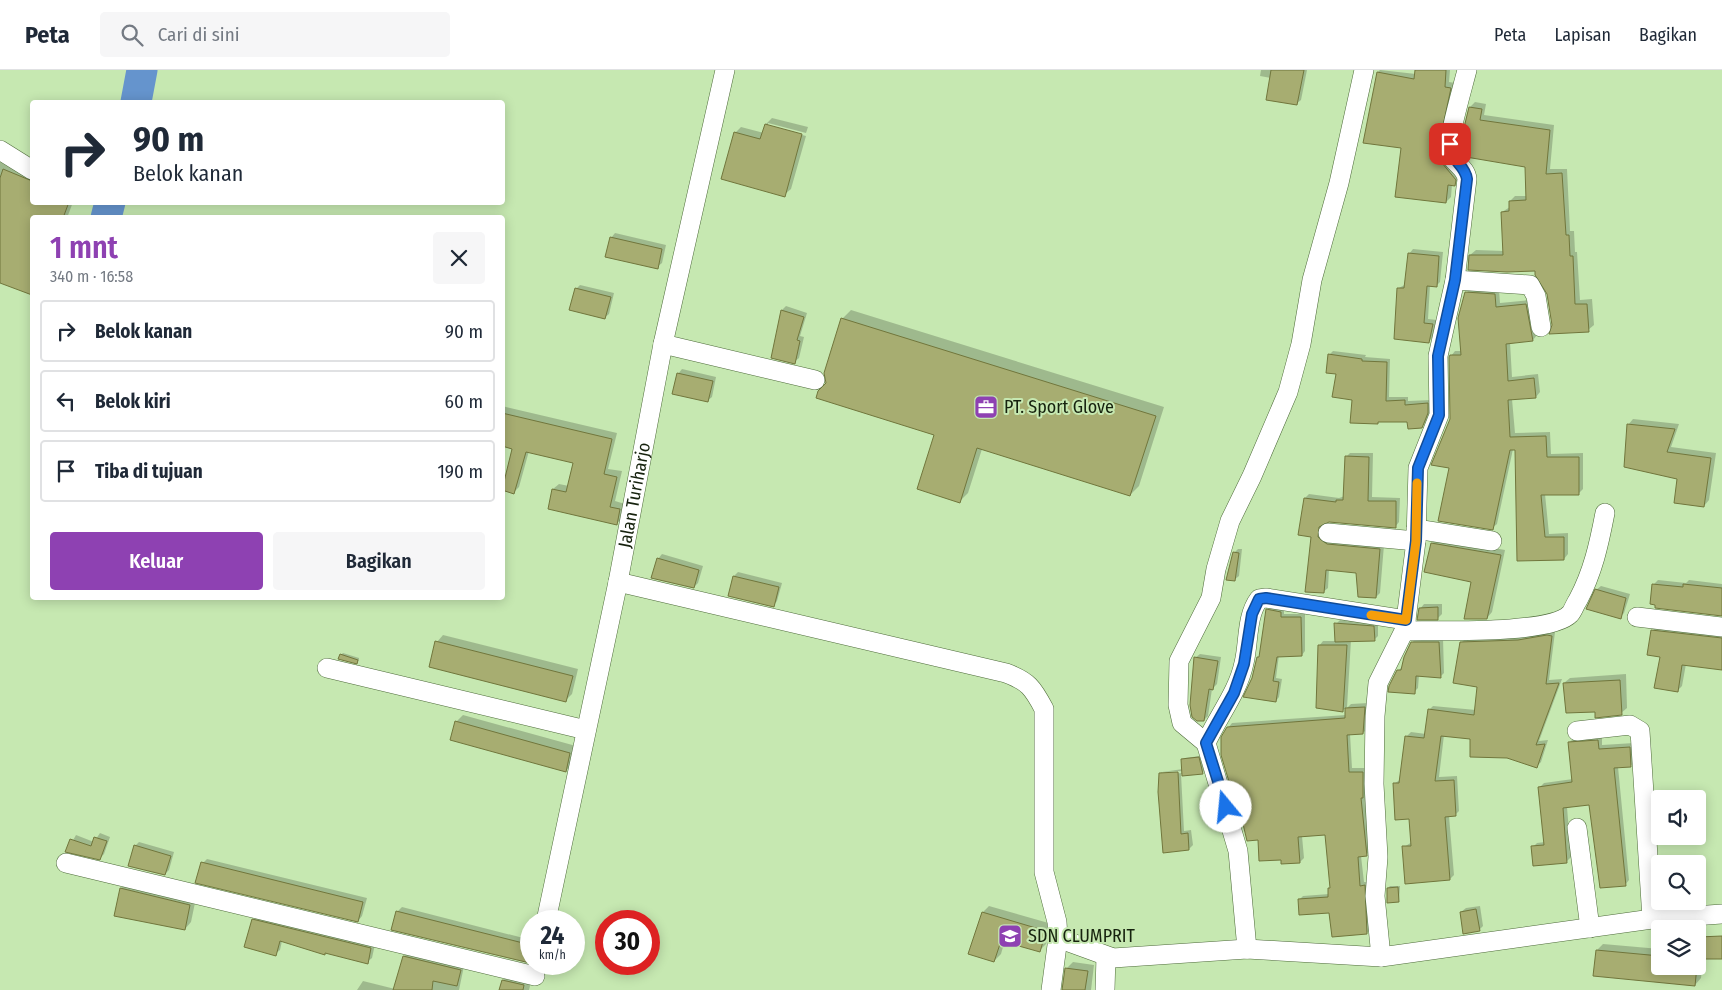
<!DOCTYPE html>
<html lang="id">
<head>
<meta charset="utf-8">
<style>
  body { margin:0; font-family:"Fira Sans Condensed",sans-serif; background:#f6f6f7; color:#1f2937; height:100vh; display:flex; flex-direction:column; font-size:19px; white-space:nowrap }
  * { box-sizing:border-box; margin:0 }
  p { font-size:16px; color:#747a83 }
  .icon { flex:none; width:28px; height:28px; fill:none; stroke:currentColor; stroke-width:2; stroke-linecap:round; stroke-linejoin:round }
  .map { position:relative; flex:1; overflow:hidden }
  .side { position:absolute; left:30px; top:145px; width:475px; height:385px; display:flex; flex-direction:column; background:#fff; border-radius:5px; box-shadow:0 2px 12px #0003 }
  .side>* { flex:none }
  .guide { position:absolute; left:30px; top:30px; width:475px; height:105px; border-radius:5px; box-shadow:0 2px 12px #0003; background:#fff; color:#1f2937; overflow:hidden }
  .controls { position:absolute; left:1651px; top:720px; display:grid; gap:10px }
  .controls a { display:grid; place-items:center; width:55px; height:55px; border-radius:5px; background:#fff; box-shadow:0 2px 12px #0003; font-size:25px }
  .speed { position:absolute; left:520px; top:840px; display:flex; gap:10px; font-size:25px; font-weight:700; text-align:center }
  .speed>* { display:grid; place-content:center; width:65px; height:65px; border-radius:50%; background:#fff; box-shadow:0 2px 12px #0003; line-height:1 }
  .speed small { font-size:12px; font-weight:400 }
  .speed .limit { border:8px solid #d22; background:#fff; color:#111 }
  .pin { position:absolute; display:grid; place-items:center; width:42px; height:42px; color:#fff; margin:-21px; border-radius:10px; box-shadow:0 2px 8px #0006 }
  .me { position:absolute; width:55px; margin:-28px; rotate:343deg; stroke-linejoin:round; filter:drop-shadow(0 0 4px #0008) }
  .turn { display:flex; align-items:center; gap:18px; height:105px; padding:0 20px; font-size:22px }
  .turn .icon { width:65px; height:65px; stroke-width:2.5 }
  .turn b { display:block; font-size:35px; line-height:42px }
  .round { display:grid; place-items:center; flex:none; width:52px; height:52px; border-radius:5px; background:#f6f6f7 }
  .headline { display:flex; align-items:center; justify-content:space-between; height:85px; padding:0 20px }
  h1 { font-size:30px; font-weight:600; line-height:38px; color:#8e41b2 }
  .button { display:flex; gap:10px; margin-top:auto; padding:10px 20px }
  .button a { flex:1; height:58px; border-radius:5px; background:#8e41b2; color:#fff; font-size:20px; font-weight:600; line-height:58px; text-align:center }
  .button a+a { background:#f6f6f7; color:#1f2937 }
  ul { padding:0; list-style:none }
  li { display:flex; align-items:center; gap:15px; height:62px; margin:0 10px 8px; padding:0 10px; border:2px solid #e0e1e3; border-radius:5px }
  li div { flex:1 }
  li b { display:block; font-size:19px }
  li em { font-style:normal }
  header { display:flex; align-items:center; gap:30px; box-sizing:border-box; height:70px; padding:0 25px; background:#fff; border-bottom:1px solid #e0e1e3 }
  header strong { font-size:24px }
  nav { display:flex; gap:28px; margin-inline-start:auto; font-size:18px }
  .search { width:350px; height:45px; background:#f6f6f7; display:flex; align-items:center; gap:12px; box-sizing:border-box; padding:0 18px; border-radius:5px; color:#747a83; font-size:19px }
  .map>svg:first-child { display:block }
  .shadow { fill:#0003 }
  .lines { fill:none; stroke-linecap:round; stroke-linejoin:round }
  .river { stroke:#6594cd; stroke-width:31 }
  .building { fill:#a7ad71; stroke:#71763c }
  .minor-casing { stroke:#4e6b3a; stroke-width:20 }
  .minor { stroke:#fff; stroke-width:19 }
  .route-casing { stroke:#114b97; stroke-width:12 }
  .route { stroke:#1a73e8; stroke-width:9 }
  .slow { stroke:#f59e0b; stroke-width:9 }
  .labels { text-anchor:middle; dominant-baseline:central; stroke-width:4; stroke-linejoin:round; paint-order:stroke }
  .poi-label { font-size:18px; fill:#16220e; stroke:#c6e8b1; text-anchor:start }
  .street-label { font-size:18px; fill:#16220e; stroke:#c6e8b1 }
</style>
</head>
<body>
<header>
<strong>Peta</strong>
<div class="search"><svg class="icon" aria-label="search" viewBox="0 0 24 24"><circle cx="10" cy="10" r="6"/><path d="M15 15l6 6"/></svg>Cari di sini</div>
<nav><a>Peta</a><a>Lapisan</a><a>Bagikan</a></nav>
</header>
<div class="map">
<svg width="1722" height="920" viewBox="0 0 1722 920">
  <rect width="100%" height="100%" fill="#c6e8b1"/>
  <g class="shadow">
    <path d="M1261 0H1307L1301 30 1296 34 1271 8 1260 6Z"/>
    <path d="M1380 0 1416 4 1417 0H1450L1449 12 1455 13 1459 110 1452 114 1451 127 1446 132 1402 77 1378 2Z"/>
    <path d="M1475 32 1486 34 1484 45 1554 55 1550 99H1567L1570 161H1574L1575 182H1577L1580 230 1592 229 1594 255 1588 260 1553 255 1548 224 1536 200 1470 185 1476 180 1504 181 1502 142 1510 137V131L1515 126H1527L1526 96 1467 85 1470 37Z"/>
    <path d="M772 48 808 57 806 63 768 53V56L806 66 791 119 784 125 735 63 741 57 764 63 766 54Z"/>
    <path d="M0 86 32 99V132H73L67 148H32V224L0 211Z"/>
    <path d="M615 163 666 175 662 193 657 197 611 168Z"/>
    <path d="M1413 179 1443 182 1440 212 1436 216 1430 215 1428 249 1437 250 1433 267 1429 271 1399 218 1406 214 1409 184Z"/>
    <path d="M580 215 614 223 609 244 604 248 576 219Z"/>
    <path d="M1471 218 1499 220 1500 233 1530 230 1537 265 1533 270 1510 272 1512 307 1538 304 1540 322 1536 327 1512 329 1515 363 1550 362 1551 384 1583 383V419L1578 424H1545L1549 464 1568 463V484L1564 489 1518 490 1516 379H1513L1497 454 1492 458 1451 397V286L1455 281H1462L1466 223Z"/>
    <path d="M786 236 807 243 800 266 804 267 799 288 794 292 772 287 782 240Z"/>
    <path d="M851 240 1164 337 1139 416 1130 425 982 379 968 423 960 431 935 364 842 249Z"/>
    <path d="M1333 281 1366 285 1365 287 1390 289 1389 327H1408V331L1431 330V338L1425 353 1421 357 1409 350H1380L1378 353 1353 329 1337 303 1329 285Z"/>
    <path d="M682 299 716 307 712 327 707 331 678 304Z"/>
    <path d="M502 336 617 363 608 399 622 401 615 431 625 434 623 448 617 453 549 438 553 419 559 414 569 416 574 392 529 381 519 417 514 422V378L502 375Z"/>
    <path d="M1633 349 1679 354 1671 377 1716 383 1709 430 1704 436 1628 355Z"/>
    <path d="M1350 383H1373L1372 427 1400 428 1399 452 1395 457 1329 451 1322 454 1321 463 1384 475 1380 523 1376 527 1358 502 1329 499 1328 518 1323 522 1305 428 1309 424 1339 428 1345 426 1346 387Z"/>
    <path d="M1437 468 1505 480 1492 542 1487 548 1473 511 1432 473Z"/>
    <path d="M1238 479H1242L1239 506 1234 510V483Z"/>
    <path d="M662 484 703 496 698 513 694 517 658 489Z"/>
    <path d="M738 502 782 513 777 531 773 536 729 525 734 506Z"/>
    <path d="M1658 510 1686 513 1689 510 1722 514V544L1653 515Z"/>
    <path d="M1601 516 1630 524 1624 543 1620 547 1596 520Z"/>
    <path d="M1424 534H1442V544L1438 548 1420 539Z"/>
    <path d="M1271 536 1284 538V544H1305V581L1302 585H1279L1276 608 1282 609 1279 627 1276 631 1253 609 1260 585 1267 540Z"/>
    <path d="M1340 550 1378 553V566L1374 570H1351L1347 638 1351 634 1368 633 1367 659 1363 663 1350 664 1352 698H1367L1370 781 1366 785 1361 786 1364 812H1368L1371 859 1367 863 1331 842 1299 830 1303 826 1329 824 1331 817 1326 764 1302 766 1304 788 1300 792 1282 789 1259 769 1228 658 1232 653 1346 645 1347 637 1343 640 1319 576 1323 571H1336V554Z"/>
    <path d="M1657 556 1722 563V599L1686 594 1682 616 1677 621 1661 586 1652 561Z"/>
    <path d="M1555 562 1549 610 1562 609 1539 671 1548 670 1541 692 1536 697 1471 668 1444 665 1439 707 1457 706 1459 741 1455 745 1449 746 1454 805 1450 809 1404 777 1412 772 1410 748 1394 714 1401 709 1407 666 1411 662 1426 664 1429 640 1433 636 1476 640 1478 616 1461 573 1466 568Z"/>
    <path d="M443 565 578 599 572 624 566 630 437 572Z"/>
    <path d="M1416 568H1443L1444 603 1440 607 1419 605 1418 618 1414 622 1398 601 1403 596 1412 573Z"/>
    <path d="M343 583 359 588V590L357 592 341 585Z"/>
    <path d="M1200 584 1221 587 1217 614 1212 619 1208 646 1204 650 1195 588Z"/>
    <path d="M1626 604 1627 638 1621 643 1596 640 1564 613 1570 608Z"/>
    <path d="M463 645 576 676 572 694 566 701 456 652Z"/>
    <path d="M1602 666V675L1634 673 1635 692 1630 696 1618 697 1629 810 1625 815 1590 734 1567 737 1571 787 1566 792 1533 777 1537 773 1545 772 1540 717 1544 713 1573 709 1570 672 1574 668Z"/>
    <path d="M1200 686 1204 701 1203 703 1181 704 1184 761 1191 760 1193 775 1189 779 1164 781 1160 704 1162 702V704L1184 703V701L1162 702 1183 699 1185 688Z"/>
    <path d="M100 763 110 767 104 784 100 788 67 781 76 765 94 772Z"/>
    <path d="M139 772 174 782 169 800 165 804 135 776Z"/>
    <path d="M207 789 367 828 362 846 358 851 203 793Z"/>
    <path d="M128 812 196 828 191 852 185 859 116 845 121 818Z"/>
    <path d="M1390 816H1400L1399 831 1388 818Z"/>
    <path d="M989 836 1052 854 1046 874 1039 881 1005 870 1001 884 994 891 983 842Z"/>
    <path d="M1480 836 1483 856 1479 860 1461 842 1466 838Z"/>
    <path d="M402 837 531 870V890L529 892 393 859 398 841Z"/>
    <path d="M257 846 375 874 372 888 367 892 282 871 280 880 275 884 253 850Z"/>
    <path d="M1704 851V861H1706L1701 908 1695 915 1597 880 1603 874 1660 879V896H1698V859H1684L1690 852Z"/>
    <path d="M408 882 464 896 459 920H357L363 911 395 919 404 886Z"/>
    <path d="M1073 892 1094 895 1091 920H1064L1066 899Z"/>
    <path d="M507 906 531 912 529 920H500L503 910Z"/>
  </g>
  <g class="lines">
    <g class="river">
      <path d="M136 32 142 0"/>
      <path d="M106 148 110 132"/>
    </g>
  </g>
  <g class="building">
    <path d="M1271 0H1304L1297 35 1266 30Z"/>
    <path d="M1415 0H1446L1445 17 1451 18 1438 79 1442 93 1456 110 1455 116 1448 115 1446 133 1395 127 1401 78 1363 73 1377 2 1414 9Z"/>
    <path d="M1469 37 1482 39 1480 50 1550 60 1546 104 1562 103 1566 165H1569L1570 186H1573L1575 234H1587L1589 262 1549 264 1552 255 1547 224 1535 205V201L1507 202 1468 200 1469 185H1503L1501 142 1509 141V131L1526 130 1525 97 1466 87 1461 81 1462 66Z"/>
    <path d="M765 54 802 64 785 127 721 109 734 62 760 69Z"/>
    <path d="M3 99 32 111V132H69L63 148H32V225L0 213V108Z"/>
    <path d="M610 167 662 179 658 199 605 187Z"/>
    <path d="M1408 183 1439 186 1437 217 1427 216 1424 253 1433 254 1429 273 1394 269 1397 218H1404Z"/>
    <path d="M575 218 611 227 605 249 569 240Z"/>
    <path d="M1465 222 1495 224 1496 237 1526 234 1533 271 1506 274 1508 311 1534 308 1536 328 1508 330 1510 367 1546 366 1547 387H1579V425H1541L1545 467H1564V490L1517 491 1515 380H1510L1493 460 1438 451 1449 398 1431 395 1450 349 1449 287 1450 285H1461L1458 248Z"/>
    <path d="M781 240 804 247 797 270 800 271 795 294 771 288Z"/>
    <path d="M841 248 1156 346 1130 426 977 378 960 433 917 419 934 365 816 328 818 321 826 313 824 303Z"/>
    <path d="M1328 284 1362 289V291L1387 292 1386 331 1405 330V335L1428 333V343L1422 358 1408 359 1407 352H1378V354L1350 353 1352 330 1332 327 1336 304 1326 303Z"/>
    <path d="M677 303 713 311 708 332 672 324Z"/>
    <path d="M502 343 612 369 604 404 617 407 610 437 620 439 617 455 548 439 552 419 566 422 573 393 526 382 514 424 502 420 512 379 502 376Z"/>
    <path d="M1627 354 1675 359 1667 382 1711 388 1704 437 1674 433 1677 409 1624 397Z"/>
    <path d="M1345 386 1369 387 1368 431H1396V458L1329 452 1319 457 1318 467 1327 474 1380 479 1376 528 1358 527 1356 503 1326 500 1324 523 1305 522 1311 467 1298 465 1304 428 1336 432V430H1343Z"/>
    <path d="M1431 473 1501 485 1487 549H1464L1471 512 1424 502Z"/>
    <path d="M1233 482 1239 483 1235 511 1226 510Z"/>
    <path d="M657 488 699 500 694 518 651 508Z"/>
    <path d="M733 506 779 517 774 537 728 526Z"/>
    <path d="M1652 514 1683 517V514L1722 518V546L1655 538V535L1650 534Z"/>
    <path d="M1595 519 1626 528 1621 549 1586 539Z"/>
    <path d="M1438 537V550H1417L1419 538Z"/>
    <path d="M1266 539 1281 542V547H1301L1302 586 1277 587 1273 611 1279 612 1276 632 1243 627 1252 608 1257 587H1259Z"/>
    <path d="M1334 553 1374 556 1375 571 1335 572Z"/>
    <path d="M1651 560 1722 568V600L1682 595 1678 622 1654 618 1660 587 1647 585Z"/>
    <path d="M1547 565 1552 566 1546 614 1559 613 1536 675 1545 674 1537 698 1507 688 1470 687V669L1441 666 1435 711 1454 710 1456 746 1445 747 1450 810 1405 814 1402 776H1411L1409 749 1395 750 1393 713H1399L1405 666 1424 668 1428 639 1474 645 1477 617 1453 613 1460 572 1518 570Z"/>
    <path d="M435 571 573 606 566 632 429 597Z"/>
    <path d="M1411 572H1439L1441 608 1416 606 1415 624 1388 622 1389 616 1397 600H1401L1404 587Z"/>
    <path d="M1318 575H1347L1343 642 1316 638Z"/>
    <path d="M340 584 358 590 357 594 338 589Z"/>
    <path d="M1194 587 1218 591 1213 620 1209 619 1204 651H1197L1192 647 1190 635Z"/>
    <path d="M1620 610 1622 645 1595 648V642L1566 643 1563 613Z"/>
    <path d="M1365 637 1363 664 1347 665 1349 702H1363V728H1361L1367 786 1358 787 1360 816 1365 815 1367 864 1332 867 1329 843 1299 845 1298 829 1328 827V818H1330L1325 765 1298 767 1300 793 1281 794V790L1259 791 1258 770 1247 771 1239 737 1237 738 1221 685V667L1227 657 1345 648V638Z"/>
    <path d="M455 651 570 683 566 702 450 670Z"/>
    <path d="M1598 670 1599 679 1630 677 1631 697 1614 698 1626 816 1600 818 1589 735 1563 738 1567 793 1533 796 1531 776 1544 775 1538 717 1572 712 1568 672Z"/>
    <path d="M1199 687 1203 704 1182 706 1181 689Z"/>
    <path d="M1178 702 1181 764 1188 763 1189 780 1163 783 1158 722 1159 703Z"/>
    <path d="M94 767 107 771 100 790 65 782 70 769 91 776Z"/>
    <path d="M134 775 171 786 165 805 128 796Z"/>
    <path d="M201 792 363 832 358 852 195 813Z"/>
    <path d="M1398 817 1399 832 1387 833V818Z"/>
    <path d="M120 818 190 835 185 860 114 846Z"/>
    <path d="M1476 839 1480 861 1463 864 1460 842Z"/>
    <path d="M396 841 531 875 530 893 391 860Z"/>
    <path d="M982 842 1046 861 1040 882 1001 871 994 892 968 884Z"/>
    <path d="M252 849 371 878 368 894 325 883V885L280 871 276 886 244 877Z"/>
    <path d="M1722 866V889H1698V867Z"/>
    <path d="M1596 880 1660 886V896H1697L1695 916 1593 906Z"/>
    <path d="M403 886 461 900 457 916 433 911 432 920H393Z"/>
    <path d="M1065 898 1088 901 1085 920H1062Z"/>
    <path d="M502 910 524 915 523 920H499Z"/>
  </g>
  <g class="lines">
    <g class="minor-casing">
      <g id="minor">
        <path d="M0 80 32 100"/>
        <path d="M1455 210 1530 215 1536 226 1541 257"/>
        <path d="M663 274 815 310"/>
        <path d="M1416 459 1492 471"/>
        <path d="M1328 463 1416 471"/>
        <path d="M618 512 1006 603C1028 611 1033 618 1044 639V802L1057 852 1058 868 1051 920"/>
        <path d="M1637 547 1722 557"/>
        <path d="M1404 561C1435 560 1550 565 1570 544 1573 541 1575 534 1578 530 1593 502 1599 474 1605 443"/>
        <path d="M327 598 586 660"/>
        <path d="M1577 661 1630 655 1640 661 1652 849"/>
        <path d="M1206 673 1182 653 1178 635 1179 591 1211 528 1216 499 1230 451 1252 406 1288 322 1301 274 1312 210 1339 113 1364 0"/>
        <path d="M1577 758 1590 858"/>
        <path d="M66 793 535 906"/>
        <path id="s1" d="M546 851 618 512 663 274 725 0"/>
        <path d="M1058 868 1113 888 1247 879 1381 887 1652 849 1722 844"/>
        <path d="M1247 879 1238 781 1206 673C1218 646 1238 622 1244 593 1249 573 1246 546 1259 529L1266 528 1406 550"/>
        <path d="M1381 887 1375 826 1378 787 1374 714 1375 646 1378 613 1404 561 1406 550 1416 471 1418 398 1439 345 1438 286 1455 210 1467 109C1466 96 1450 92 1449 80 1448 67 1463 16 1467 0"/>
        <path d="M1105 920 1106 886"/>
      </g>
    </g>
    <use href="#minor" class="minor"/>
  </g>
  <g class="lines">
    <g class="route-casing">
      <path id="route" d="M1226 737 1206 673 1234 623 1244 594 1252 544 1259 529 1266 528 1406 550 1416 471 1418 398 1439 345 1438 286 1455 210 1467 109C1465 94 1449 90 1450 74"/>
    </g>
    <use href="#route" class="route"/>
    <path class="slow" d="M1371 545 1406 550 1416 471 1417 413"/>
  </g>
  <defs>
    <g id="office-square" transform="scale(1.25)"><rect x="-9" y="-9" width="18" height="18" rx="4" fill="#8e41b2" stroke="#c6e8b1"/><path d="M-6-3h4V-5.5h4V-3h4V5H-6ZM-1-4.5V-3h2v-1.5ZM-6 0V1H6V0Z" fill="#fff"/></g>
    <g id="school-square" transform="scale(1.25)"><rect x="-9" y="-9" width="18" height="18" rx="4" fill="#8e41b2" stroke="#c6e8b1"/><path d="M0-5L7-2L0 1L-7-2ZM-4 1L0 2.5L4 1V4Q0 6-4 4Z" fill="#fff"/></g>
  </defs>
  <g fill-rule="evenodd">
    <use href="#office-square" x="986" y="337"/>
    <use href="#school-square" x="1010" y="866"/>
  </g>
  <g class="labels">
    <g class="poi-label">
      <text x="1004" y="337">PT. Sport Glove</text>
      <text x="1028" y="866">SDN CLUMPRIT</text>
    </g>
    <g class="street-label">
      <text stroke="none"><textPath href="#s1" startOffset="435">Jalan Turiharjo</textPath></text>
    </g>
  </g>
</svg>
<div class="controls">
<a><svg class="icon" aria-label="sound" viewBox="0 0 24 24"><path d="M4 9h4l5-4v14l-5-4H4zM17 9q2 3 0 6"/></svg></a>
<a><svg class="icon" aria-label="search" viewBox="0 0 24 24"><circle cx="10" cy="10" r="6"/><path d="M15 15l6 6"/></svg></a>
<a><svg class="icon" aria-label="layers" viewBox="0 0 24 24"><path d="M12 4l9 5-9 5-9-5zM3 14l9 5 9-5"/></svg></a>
</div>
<div class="speed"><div>24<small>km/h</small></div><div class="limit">30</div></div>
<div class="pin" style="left:1450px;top:74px;background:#d93025"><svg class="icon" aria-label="arrive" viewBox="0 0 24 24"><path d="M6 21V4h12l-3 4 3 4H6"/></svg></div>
<svg class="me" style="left:1226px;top:737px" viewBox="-20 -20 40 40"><circle r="19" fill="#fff"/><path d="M0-13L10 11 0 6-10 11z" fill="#1a73e8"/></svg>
<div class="guide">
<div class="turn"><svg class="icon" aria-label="right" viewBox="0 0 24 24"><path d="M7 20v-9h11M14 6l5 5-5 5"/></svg><div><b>90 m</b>Belok kanan</div></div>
</div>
<section class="side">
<div class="headline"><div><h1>1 mnt</h1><p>340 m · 16:58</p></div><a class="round"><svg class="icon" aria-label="close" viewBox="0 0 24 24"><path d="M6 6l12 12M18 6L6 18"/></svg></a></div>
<ul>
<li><svg class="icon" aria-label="right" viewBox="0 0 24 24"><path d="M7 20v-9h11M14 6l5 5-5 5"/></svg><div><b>Belok kanan</b></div><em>90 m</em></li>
<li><svg class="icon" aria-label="left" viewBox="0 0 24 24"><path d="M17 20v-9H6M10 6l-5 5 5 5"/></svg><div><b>Belok kiri</b></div><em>60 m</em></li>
<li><svg class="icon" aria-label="arrive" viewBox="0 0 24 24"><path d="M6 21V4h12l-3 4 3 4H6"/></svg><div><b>Tiba di tujuan</b></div><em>190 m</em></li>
</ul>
<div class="button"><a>Keluar</a><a>Bagikan</a></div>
</section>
</div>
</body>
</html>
